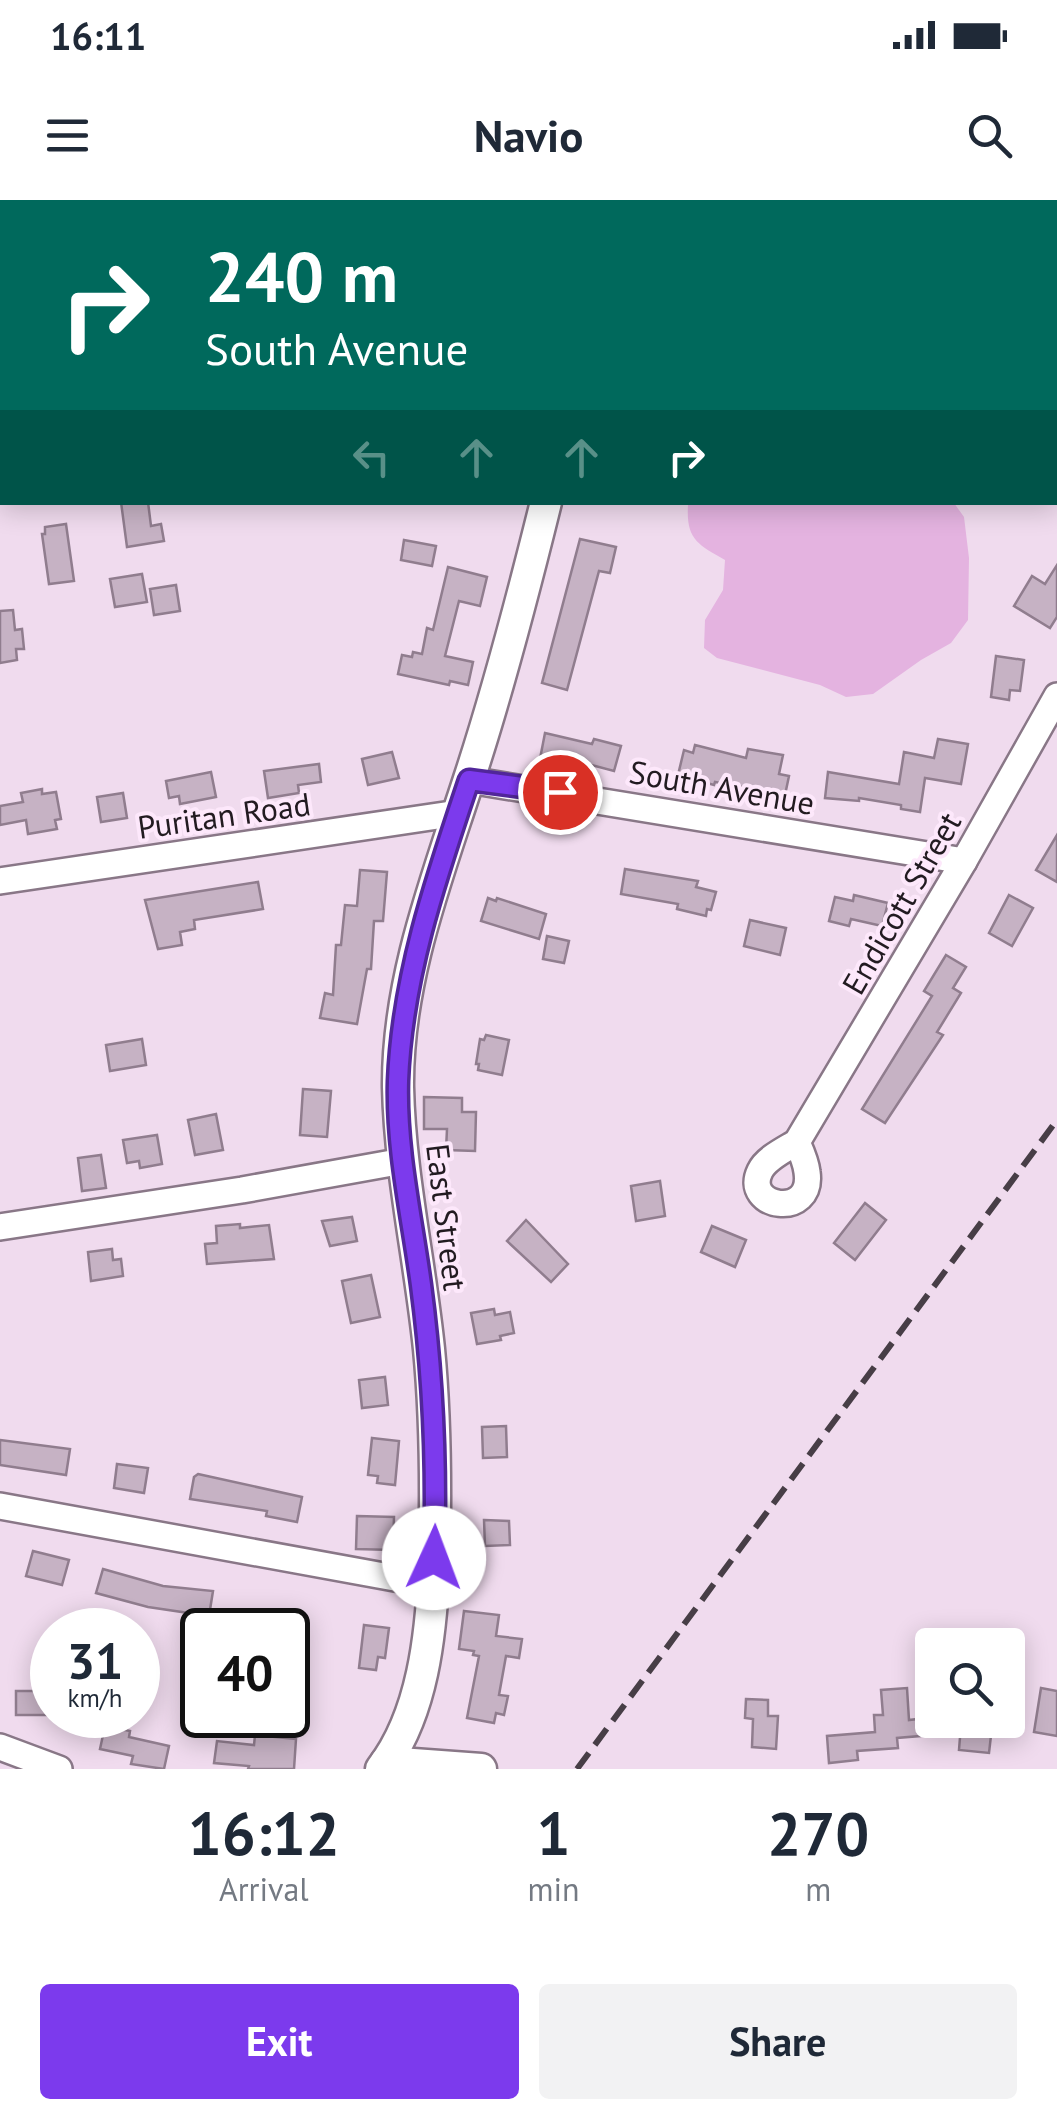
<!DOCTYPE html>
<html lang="en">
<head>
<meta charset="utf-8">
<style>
  body { margin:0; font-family:"PT Sans",sans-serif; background:#f2f2f3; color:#1f2937; height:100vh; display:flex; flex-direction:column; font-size:38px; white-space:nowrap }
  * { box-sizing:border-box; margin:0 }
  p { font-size:32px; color:#747a83 }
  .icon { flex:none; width:55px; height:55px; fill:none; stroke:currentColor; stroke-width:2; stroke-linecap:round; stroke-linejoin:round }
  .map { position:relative; height:1569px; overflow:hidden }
  .side { display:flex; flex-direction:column; background:#fff; flex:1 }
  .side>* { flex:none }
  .top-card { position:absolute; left:0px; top:0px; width:1058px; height:305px; box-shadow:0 5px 25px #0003; background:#00695c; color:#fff; overflow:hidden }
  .buttons { position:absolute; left:915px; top:1428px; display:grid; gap:20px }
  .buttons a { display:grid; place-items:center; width:110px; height:110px; border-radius:10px; background:#fff; box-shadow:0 5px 25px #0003; font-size:50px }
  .speed { position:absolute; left:30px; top:1408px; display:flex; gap:20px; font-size:50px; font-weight:700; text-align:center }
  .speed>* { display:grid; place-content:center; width:130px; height:130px; border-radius:50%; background:#fff; box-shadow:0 5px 25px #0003; line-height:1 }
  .speed small { font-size:25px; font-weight:400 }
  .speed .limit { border:5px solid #111; border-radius:15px; background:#fff; color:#111 }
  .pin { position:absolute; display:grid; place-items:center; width:85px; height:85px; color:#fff; margin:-42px; border:5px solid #fff; border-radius:50%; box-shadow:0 2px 10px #0007 }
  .me { position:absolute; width:110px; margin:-55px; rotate:2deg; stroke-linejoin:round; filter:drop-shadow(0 0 8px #0008) }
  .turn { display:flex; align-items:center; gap:35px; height:210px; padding:0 40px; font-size:45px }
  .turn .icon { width:130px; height:130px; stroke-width:2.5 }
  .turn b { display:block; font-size:70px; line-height:85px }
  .lanes { display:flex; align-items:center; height:95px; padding:0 40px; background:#0003; justify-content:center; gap:50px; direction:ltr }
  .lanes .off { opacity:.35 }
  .eta { display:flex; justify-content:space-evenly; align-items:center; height:170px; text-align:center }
  .eta b { font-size:60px; font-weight:700; line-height:70px }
  .primary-button { display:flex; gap:20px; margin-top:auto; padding:20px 40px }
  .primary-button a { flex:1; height:115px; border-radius:10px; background:#7c3aed; color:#fff; font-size:40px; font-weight:700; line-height:115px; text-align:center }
  .primary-button a+a { background:#f2f2f3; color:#1f2937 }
  .status { display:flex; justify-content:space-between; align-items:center; height:70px; padding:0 50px; background:#fff; direction:ltr }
  .status svg { height:28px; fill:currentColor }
  header { display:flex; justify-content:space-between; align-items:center; height:130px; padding:0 40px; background:#fff; font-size:45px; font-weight:700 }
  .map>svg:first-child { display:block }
  .green { fill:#e4b3e0 }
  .building { fill:#c6b2c4; stroke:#907d8e; stroke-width:2.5 }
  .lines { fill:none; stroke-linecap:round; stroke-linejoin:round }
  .minor-casing { stroke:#897787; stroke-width:30 }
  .tertiary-casing { stroke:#897787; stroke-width:35 }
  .minor { stroke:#fff; stroke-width:25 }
  .tertiary { stroke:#fff; stroke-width:30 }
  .rail { stroke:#473e46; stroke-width:6; stroke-dasharray:20 10; stroke-linecap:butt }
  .route-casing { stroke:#51269a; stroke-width:25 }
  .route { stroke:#7c3aed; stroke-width:18 }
  .labels { text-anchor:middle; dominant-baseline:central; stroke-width:8; stroke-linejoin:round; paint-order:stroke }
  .street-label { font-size:32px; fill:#221b21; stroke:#fde8fb }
</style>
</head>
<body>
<div class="status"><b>16:11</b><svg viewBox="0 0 49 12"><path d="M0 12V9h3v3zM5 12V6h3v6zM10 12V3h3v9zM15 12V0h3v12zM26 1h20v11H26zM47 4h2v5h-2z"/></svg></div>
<header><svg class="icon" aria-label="menu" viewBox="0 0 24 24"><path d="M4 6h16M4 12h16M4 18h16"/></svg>Navio<svg class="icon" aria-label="search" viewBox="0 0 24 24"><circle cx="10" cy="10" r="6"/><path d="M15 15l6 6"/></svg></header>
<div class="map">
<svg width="1057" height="1569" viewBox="0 0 1057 1569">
  <rect width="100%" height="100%" fill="#f0dbee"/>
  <path class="green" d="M691 303H954L964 317 969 358 968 420 951 443 921 460 873 494 846 497 820 485 717 458 704 448 705 420 723 390 725 360C697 344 686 339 688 305Z"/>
  <g class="building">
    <path d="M121 302H148L151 326 161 324 164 341 127 347Z"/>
    <path d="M66 324 74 381 49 384 42 334H45V327Z"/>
    <path d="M580 339 616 347 610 373 599 371 567 490 542 483Z"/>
    <path d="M404 340 436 346 432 366 401 360Z"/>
    <path d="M1057 365V417L1050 428 1014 406 1032 376 1045 384Z"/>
    <path d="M448 367 487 377 480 406 459 401 445 456 473 462 468 485 450 481 449 485 398 474 402 455 412 457 413 452 422 454 427 428 433 430Z"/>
    <path d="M142 374 147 402 115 407 110 379Z"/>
    <path d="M176 385 180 411 154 415 150 389Z"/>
    <path d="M13 410 15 430 22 429 24 449H16L17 460 0 463V411Z"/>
    <path d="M996 456 1024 460 1020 491 1010 490 1009 500 991 497Z"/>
    <path d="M545 533 592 544 594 539 621 546 614 571 569 559 566 576 538 569Z"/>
    <path d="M938 539 968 544 961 584 925 578 920 612 901 609V605L859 598V601L825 598 828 572 899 584 904 552 934 558Z"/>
    <path d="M695 545 746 558 748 549 783 555 779 574 789 576 785 595 715 582 714 585 678 575 684 550 693 553Z"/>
    <path d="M392 552 399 578 368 585 362 559Z"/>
    <path d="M319 564 321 582 298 585 299 593 268 598 264 571Z"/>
    <path d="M211 572 216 597 180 604 179 596 169 598 166 581Z"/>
    <path d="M42 589V594L56 592 61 619 55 620 57 629 28 634 26 620 0 625V606L23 602 21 593Z"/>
    <path d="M123 593 127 618 101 622 97 597Z"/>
    <path d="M1057 635V682L1036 670Z"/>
    <path d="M625 669 698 681 696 687 716 692 711 710 707 709 706 716 677 709 678 704 621 694Z"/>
    <path d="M360 670 387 672 383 721H374L371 769H367L357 824 320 818 325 793 333 795 336 745H341L345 705 357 706Z"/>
    <path d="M258 682 263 709 194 720 195 729 180 732 182 745 158 749 145 700Z"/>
    <path d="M854 695 888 703 882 726 851 719 849 726 829 721 835 697 853 701Z"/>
    <path d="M1009 695 1033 708 1012 746 989 733Z"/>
    <path d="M488 698 496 701 497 698 546 714 539 739 481 721Z"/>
    <path d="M750 720 786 728 780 755 744 746Z"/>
    <path d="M547 736 569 741 564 763 543 759Z"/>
    <path d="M946 755 966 767 953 788 961 793 937 832 943 835 885 923 862 909 932 796 924 791Z"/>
    <path d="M486 835 509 840 502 875 478 870 479 864H476L480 839 484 840Z"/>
    <path d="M142 839 146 865 110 871 106 845Z"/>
    <path d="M303 889 331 891 327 937 300 935Z"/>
    <path d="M424 897 462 898V912H476L475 951 446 950 447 929H424Z"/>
    <path d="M216 914 223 950 195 955 188 920Z"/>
    <path d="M157 935 162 964 140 968 139 961 127 963 123 940Z"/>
    <path d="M101 955 106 988 82 991 78 958Z"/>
    <path d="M660 981 665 1016 636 1021 631 986Z"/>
    <path d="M865 1003 886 1020 855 1060 834 1043Z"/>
    <path d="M352 1017 357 1041 330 1046 322 1021Z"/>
    <path d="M526 1020 568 1064 551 1082 507 1041Z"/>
    <path d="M240 1024V1028L269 1025 274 1059 207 1064 205 1044 217 1043 216 1026Z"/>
    <path d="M712 1026 746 1040 735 1067 701 1052Z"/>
    <path d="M112 1049 113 1060 121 1059 123 1076 91 1081 88 1052Z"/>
    <path d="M371 1075 380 1117 351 1123 342 1081Z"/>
    <path d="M494 1109 495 1115 510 1112 514 1133 500 1136 501 1140 477 1144 471 1113Z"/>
    <path d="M385 1177 388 1205 362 1208 359 1180Z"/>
    <path d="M506 1226 507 1257 483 1258 482 1227Z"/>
    <path d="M372 1238 399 1241 395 1285 377 1283 378 1276 368 1275Z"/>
    <path d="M0 1240 70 1249 66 1275 0 1265Z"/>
    <path d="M117 1264 148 1268 144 1293 114 1288Z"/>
    <path d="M198 1274 302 1297 297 1322 266 1316 267 1311 190 1299 194 1277Z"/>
    <path d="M357 1316 394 1317 393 1350 356 1349Z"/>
    <path d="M484 1320 509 1321 510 1345 485 1346Z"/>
    <path d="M33 1351 69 1360 62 1385 26 1376Z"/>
    <path d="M103 1369 163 1386 213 1391 209 1416 148 1407 96 1393Z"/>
    <path d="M464 1411 499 1415 496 1436 522 1439 519 1458 506 1456 499 1495 508 1496 504 1515 496 1513 494 1523 467 1518 479 1456 473 1455 474 1451 459 1449Z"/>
    <path d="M364 1425 389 1428 385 1458 378 1457 376 1470 359 1468Z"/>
    <path d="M907 1488 909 1520 918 1519 920 1536 897 1538 898 1548 857 1551 858 1560 829 1563 827 1536 875 1532 874 1515H883L881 1490Z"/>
    <path d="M1041 1488 1057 1491V1536L1034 1532Z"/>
    <rect x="16" y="1491" width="36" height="24"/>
    <path d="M746 1499 768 1500V1516H778L776 1549 752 1547 753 1519 745 1518Z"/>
    <path d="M961 1525 992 1527 989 1553 959 1550Z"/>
    <path d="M105 1526 130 1531 129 1537 169 1546 164 1569 131 1564 133 1556 100 1549Z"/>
    <path d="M255 1535 296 1539 294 1569H248L249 1566 214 1563 217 1541 254 1545Z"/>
  </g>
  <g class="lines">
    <g class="minor-casing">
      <g id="minor">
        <path d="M1055 167 1057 168"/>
        <path d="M0 287 2 286"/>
        <path d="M469 580 964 661"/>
        <path d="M0 681 458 613"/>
        <path d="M797 942C801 951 806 962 807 972 814 1020 742 1008 760 971 766 958 786 949 797 942L964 661 1057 496"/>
        <path d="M0 1027 242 990 403 961"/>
        <path d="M0 1306 433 1385"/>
        <path d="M0 1547 59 1569"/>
      </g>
    </g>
    <g class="tertiary-casing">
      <g id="tertiary">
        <path d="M692 2 694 0"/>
        <path d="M386 1562 481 1569"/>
        <path d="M381 1569C423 1515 431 1434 434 1368 436 1295 436 1221 429 1149 420 1061 400 975 398 887 397 780 437 678 469 579 499 488 523 395 546 302"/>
      </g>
    </g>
    <use href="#minor" class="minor"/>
    <use href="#tertiary" class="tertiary"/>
    <path class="rail" d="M577 1569 1057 920"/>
  </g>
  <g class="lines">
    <g class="route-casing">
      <path id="route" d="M434 1358C437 1267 433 1175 421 1085 412 1018 396 950 398 881 402 777 436 678 469 580L560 592"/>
    </g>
    <use href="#route" class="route"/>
  </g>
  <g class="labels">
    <g class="street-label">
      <text transform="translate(722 587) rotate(10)">South Avenue</text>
      <text transform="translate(224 615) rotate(-8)">Puritan Road</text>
      <text transform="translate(901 703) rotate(-60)">Endicott Street</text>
      <text transform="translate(447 1017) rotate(83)">East Street</text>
    </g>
  </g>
</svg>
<div class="buttons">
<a><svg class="icon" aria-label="search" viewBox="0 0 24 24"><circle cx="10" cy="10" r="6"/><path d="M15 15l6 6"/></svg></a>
</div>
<div class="speed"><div>31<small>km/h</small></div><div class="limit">40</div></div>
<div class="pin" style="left:560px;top:592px;background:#d93025"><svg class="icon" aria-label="arrive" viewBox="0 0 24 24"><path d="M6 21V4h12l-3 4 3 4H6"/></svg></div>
<svg class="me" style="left:434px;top:1358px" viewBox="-20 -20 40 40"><circle r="19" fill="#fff"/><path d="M0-13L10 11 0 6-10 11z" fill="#7c3aed"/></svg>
<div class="top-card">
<div class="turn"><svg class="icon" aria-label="right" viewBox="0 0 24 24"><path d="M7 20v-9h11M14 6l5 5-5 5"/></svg><div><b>240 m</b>South Avenue</div></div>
<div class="lanes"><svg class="icon off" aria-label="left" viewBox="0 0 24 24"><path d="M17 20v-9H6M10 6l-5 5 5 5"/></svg><svg class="icon off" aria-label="ahead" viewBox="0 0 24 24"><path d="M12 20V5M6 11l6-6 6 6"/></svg><svg class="icon off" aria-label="ahead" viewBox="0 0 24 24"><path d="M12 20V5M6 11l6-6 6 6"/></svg><svg class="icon" aria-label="right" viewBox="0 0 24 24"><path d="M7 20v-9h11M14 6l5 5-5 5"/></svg></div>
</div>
</div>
<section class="side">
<div class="eta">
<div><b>16:12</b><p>Arrival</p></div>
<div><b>1</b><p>min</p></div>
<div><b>270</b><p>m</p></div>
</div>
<div class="primary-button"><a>Exit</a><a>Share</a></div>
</section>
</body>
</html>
